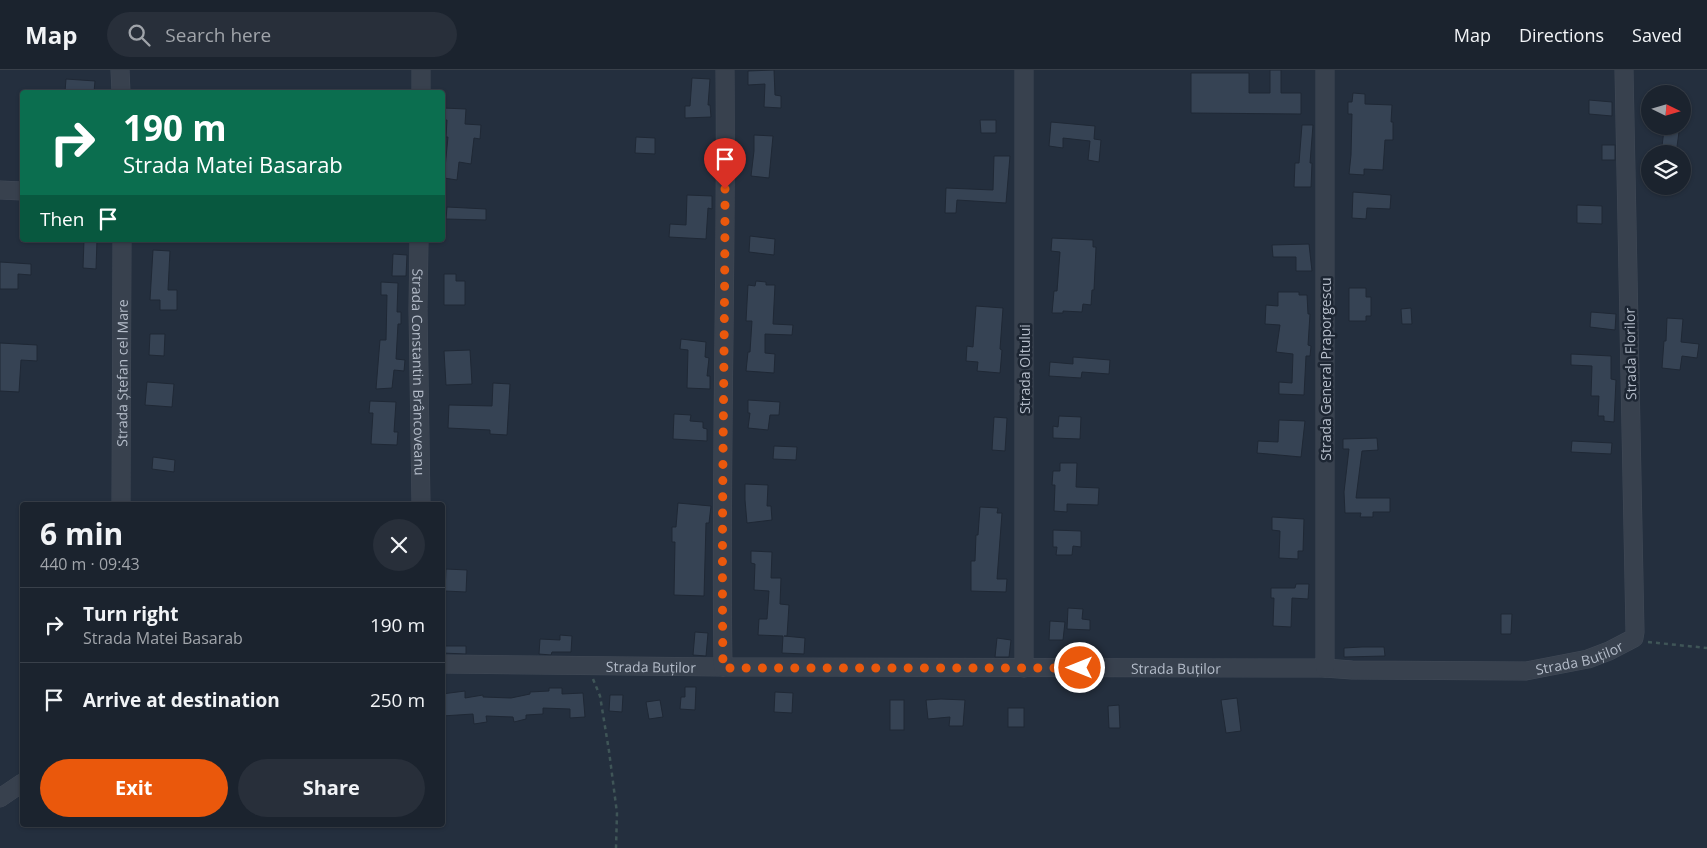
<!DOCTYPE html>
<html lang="en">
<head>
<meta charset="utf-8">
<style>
  body { margin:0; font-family:"Open Sans",sans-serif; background:#282f3a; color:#f1f3f6; height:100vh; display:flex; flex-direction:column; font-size:19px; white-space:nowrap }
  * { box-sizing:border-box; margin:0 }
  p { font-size:16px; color:#a0a4aa }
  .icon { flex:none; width:28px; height:28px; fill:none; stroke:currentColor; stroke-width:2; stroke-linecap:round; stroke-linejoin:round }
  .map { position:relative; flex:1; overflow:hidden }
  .drawer { position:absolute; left:20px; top:432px; width:425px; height:325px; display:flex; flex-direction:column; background:#1b232e; border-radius:5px; box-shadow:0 1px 4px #0004,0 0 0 1px #39404a }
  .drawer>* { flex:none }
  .guide { position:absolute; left:20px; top:20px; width:425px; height:152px; border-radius:5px; box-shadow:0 1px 4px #0004,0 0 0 1px #39404a; background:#0b6e4f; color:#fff; overflow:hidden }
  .needle { width:32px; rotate:95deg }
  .tools { position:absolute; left:1641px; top:15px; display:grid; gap:10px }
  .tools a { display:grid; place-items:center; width:50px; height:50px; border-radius:50%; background:#1b232e; box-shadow:0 1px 4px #0004,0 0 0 1px #39404a; font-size:25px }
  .pin { position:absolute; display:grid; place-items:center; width:42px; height:42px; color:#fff; margin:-51px -21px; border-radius:50% 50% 50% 0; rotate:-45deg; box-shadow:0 0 5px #0007 }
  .pin .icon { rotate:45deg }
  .me { position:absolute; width:55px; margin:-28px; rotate:270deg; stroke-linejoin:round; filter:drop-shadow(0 0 4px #0008) }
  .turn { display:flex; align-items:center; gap:18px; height:105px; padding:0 20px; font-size:22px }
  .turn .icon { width:65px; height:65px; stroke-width:2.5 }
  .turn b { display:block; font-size:35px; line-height:42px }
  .then { display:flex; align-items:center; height:48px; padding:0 20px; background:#0003; gap:10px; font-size:19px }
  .round { display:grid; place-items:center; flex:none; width:52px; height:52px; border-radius:26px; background:#282f3a }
  .summary { display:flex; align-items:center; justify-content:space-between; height:85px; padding:0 20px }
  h1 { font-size:30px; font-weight:700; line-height:38px }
  .action { display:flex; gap:10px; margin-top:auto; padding:10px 20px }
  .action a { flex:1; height:58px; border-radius:30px; background:#ea580c; color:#fff; font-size:20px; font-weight:700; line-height:58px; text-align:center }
  .action a+a { background:#282f3a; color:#f1f3f6 }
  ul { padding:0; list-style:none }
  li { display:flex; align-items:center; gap:15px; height:75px; padding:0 20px; border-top:1px solid #39404a }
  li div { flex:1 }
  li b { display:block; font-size:19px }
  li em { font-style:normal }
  header { display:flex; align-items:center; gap:30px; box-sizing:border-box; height:70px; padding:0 25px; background:#1b232e; border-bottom:1px solid #39404a }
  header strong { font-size:24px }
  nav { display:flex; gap:28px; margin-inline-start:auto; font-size:18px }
  .search { width:350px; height:45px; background:#282f3a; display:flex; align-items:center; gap:12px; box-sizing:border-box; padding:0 18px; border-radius:28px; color:#a0a4aa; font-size:19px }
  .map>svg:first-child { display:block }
  .building { fill:#364354; stroke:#1f2835 }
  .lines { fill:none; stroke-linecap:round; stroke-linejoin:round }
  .minor-casing { stroke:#414a57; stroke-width:19 }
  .path { stroke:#3f5557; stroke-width:2.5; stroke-dasharray:4 4; stroke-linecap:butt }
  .minor { stroke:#38414e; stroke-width:18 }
  .route { stroke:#ea580c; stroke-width:9; stroke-dasharray:0 16.2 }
  .labels { text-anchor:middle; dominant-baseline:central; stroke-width:5; stroke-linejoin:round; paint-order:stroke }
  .street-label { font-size:14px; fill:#b4bcc9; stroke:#1d2633 }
</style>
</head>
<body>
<header>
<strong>Map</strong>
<div class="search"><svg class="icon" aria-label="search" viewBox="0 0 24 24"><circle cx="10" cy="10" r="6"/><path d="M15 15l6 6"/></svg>Search here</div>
<nav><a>Map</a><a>Directions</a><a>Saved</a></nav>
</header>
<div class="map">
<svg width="1707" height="778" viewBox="0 0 1707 778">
  <rect width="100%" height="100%" fill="#242f3e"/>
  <g class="building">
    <path d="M774 0 775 25 781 26V38L764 37 765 14 748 15V1Z"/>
    <path d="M1270 0H1281V23H1301V44L1191 43V3H1249V23H1270Z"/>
    <path d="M692 8 710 9 708 35H710L711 47 685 48V36H690Z"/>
    <path d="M66 9 95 11 94 22H65Z"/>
    <path d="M1353 23 1365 24V34L1392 35 1391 52H1393V70H1385L1383 100 1364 99V105L1349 104 1351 85 1352 44H1348V32H1352Z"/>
    <path d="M1589 30 1612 32V46L1589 44Z"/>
    <path d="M443 38 466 39 465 54 481 55 480 69 474 68 471 94 459 92 457 110 444 108 448 67H446L447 50H442Z"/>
    <path d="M980 50H996V63H981Z"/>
    <path d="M1051 52 1095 56 1094 69 1101 70 1099 92 1088 90 1090 71 1063 68V78L1049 76Z"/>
    <path d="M1302 55H1313L1310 93H1312L1311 117H1294L1295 93H1299Z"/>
    <path d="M1664 60 1679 62 1676 84H1661Z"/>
    <path d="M754 65 773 66 769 108 751 106 754 81Z"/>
    <path d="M636 67 655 68V84L635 83Z"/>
    <rect x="1602" y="75" width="13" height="15"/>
    <path d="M994 86H1010L1006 133 957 130 956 143H945L946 118 993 120Z"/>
    <path d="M1353 122 1391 125 1390 139 1367 138 1366 149 1352 148Z"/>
    <path d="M687 125 712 126V139L708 138 706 169 669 167 670 154 686 155Z"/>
    <path d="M1577 135 1602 136V154L1577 153Z"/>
    <path d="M447 137 486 139V150L446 149Z"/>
    <path d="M750 166 775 169 774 185 749 182Z"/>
    <path d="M1052 168 1093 170V177H1096L1094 220H1092L1091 235 1083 234 1082 242 1063 241V243H1052L1054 221H1057L1060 182 1051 181Z"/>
    <path d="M84 170H97L96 199 83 198Z"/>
    <path d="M1309 174 1312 201H1296V187H1273L1272 175Z"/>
    <path d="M153 180 170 181 168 220H177V240H160V230H150Z"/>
    <path d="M393 184 407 185 406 206H392Z"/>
    <path d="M0 192 31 194V205L18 204V219H0Z"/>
    <path d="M444 204H456V211H465V235H444Z"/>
    <path d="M756 211 766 212V215H775L773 254 793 255 792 265 765 264V283L775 284 774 303 746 301 748 282H750L752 251H746L748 215 755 216Z"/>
    <path d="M381 212 398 213 397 242H401V254H398L396 289 405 290 404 301 394 300 392 318 376 319 380 270H386L387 225H381Z"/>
    <path d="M1349 218H1366V227H1371V246H1366V251H1349Z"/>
    <path d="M1278 222H1299V225H1307L1308 244H1310L1308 275 1311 276 1310 286H1306L1304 325 1279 324V312L1292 313 1293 284 1276 282 1280 255 1265 254 1266 235 1278 236Z"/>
    <path d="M976 236 1003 238 1000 279 1002 280 1000 303 977 301 978 292 966 291 967 276 973 277Z"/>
    <path d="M1411 238 1412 254H1402L1401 239Z"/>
    <path d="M1591 242 1616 244 1615 260 1590 257Z"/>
    <path d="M1667 248 1683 249 1681 272 1699 274 1697 288 1682 286 1680 300 1662 298 1664 271H1666Z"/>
    <path d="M150 264H165L164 286 149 285Z"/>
    <path d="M681 269 706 272 705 287 709 288 707 306H710V319L687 318 688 280 680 279Z"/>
    <path d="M0 273 37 275V291L21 290 19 322 0 321Z"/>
    <path d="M470 280 472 314 446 315 444 281Z"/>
    <path d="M1571 284 1611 286V309L1616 310 1614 352 1604 351V346H1598L1599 326H1591L1592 296 1571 295Z"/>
    <path d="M1073 287 1110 290 1109 304 1082 302 1081 308 1049 306 1050 292 1073 294Z"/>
    <path d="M147 312 174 314 172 337 145 335Z"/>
    <path d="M493 313 510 314 507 365 490 364V360L448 358 449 335 492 336Z"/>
    <path d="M748 330 780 332 779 345H770L768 360 748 358 750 343H748Z"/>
    <path d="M370 331 396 332 394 362H398L397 375 371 374 373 343H369Z"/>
    <path d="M674 344 691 345 690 351 703 352V358L707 359V371L673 369Z"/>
    <path d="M1059 346 1081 347 1080 369 1053 368V356L1058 357Z"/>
    <path d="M994 347 1007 348 1005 381 992 380Z"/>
    <path d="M1279 350 1305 351 1301 387 1257 383 1258 371 1278 372Z"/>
    <path d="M1377 368 1378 380 1362 381 1356 428H1390V442H1373V447H1360L1361 443H1345L1344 422 1349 379H1343V369Z"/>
    <path d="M1572 371 1612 373 1611 384 1571 382Z"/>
    <path d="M774 376 797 377 796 390 773 389Z"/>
    <path d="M153 387 175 390 174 402 152 399Z"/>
    <path d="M1060 393H1077L1076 417 1099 418 1098 435 1067 434V442L1054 441 1055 415H1052L1053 401H1060Z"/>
    <path d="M745 414 768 415 767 436H771L772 450 747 453 745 430Z"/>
    <path d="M678 433 711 436 709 453H706L704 526 674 525 675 472H672V457H676Z"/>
    <path d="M980 437 998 438 997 443H1002L997 509H1007L1006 522 971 521V491H975L976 465H978Z"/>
    <path d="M1272 447 1304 449 1303 481H1298V489L1279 488 1280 461 1272 460Z"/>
    <path d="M1053 460 1081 461V477L1073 476 1072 485H1056L1057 477H1053Z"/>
    <path d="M751 481 772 482 771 508H781L780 534 789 535 787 566H784L805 568 804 584 782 583 783 566 758 565 759 549H767L769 521 754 520 755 494 751 493Z"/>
    <path d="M446 499 467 500 466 522 445 521Z"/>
    <path d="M1296 514H1309L1308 529 1292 528 1291 557 1273 556 1274 528H1271V518H1295Z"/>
    <path d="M1068 538 1083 539 1082 549 1090 550V560L1067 559Z"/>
    <path d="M1501 544H1512L1511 564H1501Z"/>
    <path d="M1050 551 1065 552 1063 570H1049Z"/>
    <path d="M695 562 708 563 706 586 693 585Z"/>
    <path d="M560 565 572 566 571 582H552L551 585 539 584 540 569 560 570Z"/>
    <path d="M997 568 1011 570 1009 587H995Z"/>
    <path d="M442 576H466V584L442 583Z"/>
    <path d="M1362 577H1384L1385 586 1344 587V578Z"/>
    <path d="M685 617H696L695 640 680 639 681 627H685Z"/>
    <path d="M549 618H562V624L583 623 585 647 570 648V639L543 638V644L526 645V649L514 652 513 647 486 646 487 652 474 654 473 644 442 646V624L465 621V628L483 625V627L511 628 530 624V622L549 621Z"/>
    <path d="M775 622 793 623 792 643 774 642Z"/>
    <path d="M610 625H623L622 642 609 641Z"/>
    <path d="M1237 628 1241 661 1226 663 1221 630Z"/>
    <path d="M941 629 965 630 963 656H949L950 647 928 649 926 630Z"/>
    <path d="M660 630 663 647 649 649 646 632Z"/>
    <rect x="890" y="630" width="14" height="30"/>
    <path d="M1119 635 1120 658H1109L1108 636Z"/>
    <rect x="1008" y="638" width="16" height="19"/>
  </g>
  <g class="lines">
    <g class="minor-casing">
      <g id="minor">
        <path d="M120 0 121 22"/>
        <path d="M421 22V0"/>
        <path d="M0 120 22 121"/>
        <path id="s1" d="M419 170 418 239 421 435"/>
        <path id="s2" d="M121 435 122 170"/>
        <path id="s3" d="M442 594 723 597 1325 598 1352 600 1526 601 1588 589 1609 581 1634 568 1635 562 1624 0"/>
        <path d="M723 597C720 398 727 199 725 0"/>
        <path d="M1024 598V0"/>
        <path d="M1325 598V0"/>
        <path d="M0 728 22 713"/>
      </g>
    </g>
    <g class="path">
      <path d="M1648 572 1707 578"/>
      <path d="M593 609 600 626 609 681 617 743 616 778"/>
    </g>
    <use href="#minor" class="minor"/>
  </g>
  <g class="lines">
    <path class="route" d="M725 119C725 279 721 438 723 598H1080"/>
  </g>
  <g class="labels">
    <g class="street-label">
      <text transform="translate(1630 284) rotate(-91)">Strada Florilor</text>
      <text transform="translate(1024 299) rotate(-90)">Strada Oltului</text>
      <text transform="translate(1325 299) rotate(-90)">Strada General Praporgescu</text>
      <text stroke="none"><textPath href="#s2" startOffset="132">Strada Ștefan cel Mare</textPath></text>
      <text stroke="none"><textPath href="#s1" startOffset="132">Strada Constantin Brâncoveanu</textPath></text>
      <text stroke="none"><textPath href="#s3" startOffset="1139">Strada Buților</textPath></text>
      <text stroke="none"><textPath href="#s3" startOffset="209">Strada Buților</textPath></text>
      <text stroke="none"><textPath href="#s3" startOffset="734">Strada Buților</textPath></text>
    </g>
  </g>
</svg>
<div class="tools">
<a><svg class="needle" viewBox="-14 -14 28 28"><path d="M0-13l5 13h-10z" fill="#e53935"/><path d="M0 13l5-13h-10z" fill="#a0a4aa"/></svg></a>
<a><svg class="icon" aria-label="layers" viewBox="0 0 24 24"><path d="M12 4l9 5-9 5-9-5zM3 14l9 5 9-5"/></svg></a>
</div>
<div class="pin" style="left:725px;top:119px;background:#d93025"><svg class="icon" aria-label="arrive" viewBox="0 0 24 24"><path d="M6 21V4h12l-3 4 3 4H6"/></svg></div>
<svg class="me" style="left:1080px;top:598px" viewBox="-20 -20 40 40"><circle r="17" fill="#ea580c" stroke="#fff" stroke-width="3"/><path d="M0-11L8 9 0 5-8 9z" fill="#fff"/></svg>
<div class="guide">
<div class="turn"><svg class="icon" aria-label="right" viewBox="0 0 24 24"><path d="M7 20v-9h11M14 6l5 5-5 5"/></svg><div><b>190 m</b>Strada Matei Basarab</div></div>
<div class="then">Then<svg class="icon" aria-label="arrive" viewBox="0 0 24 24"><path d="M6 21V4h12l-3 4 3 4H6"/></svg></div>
</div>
<section class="drawer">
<div class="summary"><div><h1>6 min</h1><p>440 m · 09:43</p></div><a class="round"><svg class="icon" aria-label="close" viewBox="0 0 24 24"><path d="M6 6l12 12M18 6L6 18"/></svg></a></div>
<ul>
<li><svg class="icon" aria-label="right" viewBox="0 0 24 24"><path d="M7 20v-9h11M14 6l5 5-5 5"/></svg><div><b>Turn right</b><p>Strada Matei Basarab</p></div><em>190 m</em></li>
<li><svg class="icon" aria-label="arrive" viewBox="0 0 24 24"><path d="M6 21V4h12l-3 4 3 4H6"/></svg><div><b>Arrive at destination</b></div><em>250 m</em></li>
</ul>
<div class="action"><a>Exit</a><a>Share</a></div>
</section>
</div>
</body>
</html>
